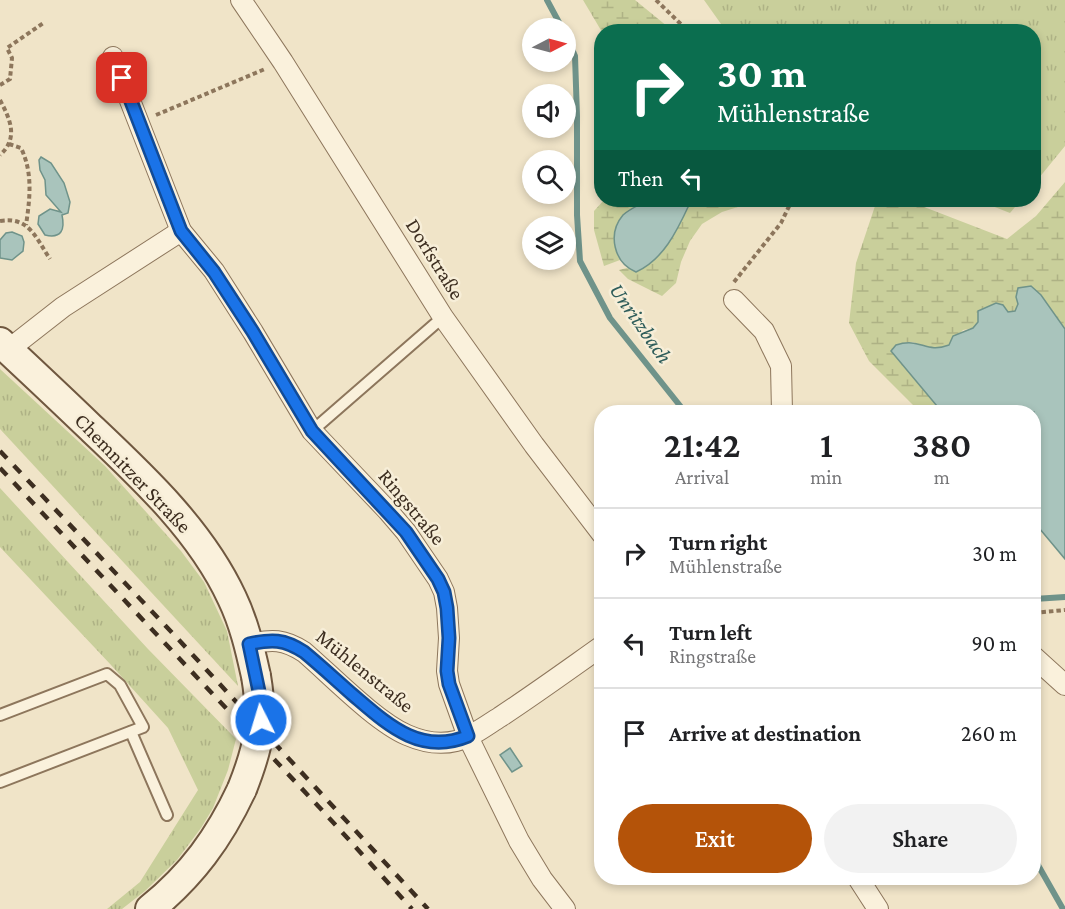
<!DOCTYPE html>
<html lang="en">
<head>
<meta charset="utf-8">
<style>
  body { margin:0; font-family:"Crimson Pro",serif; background:#f2f2f2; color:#202124; height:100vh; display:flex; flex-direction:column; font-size:22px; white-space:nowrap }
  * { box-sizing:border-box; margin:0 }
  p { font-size:20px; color:#757577 }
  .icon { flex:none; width:33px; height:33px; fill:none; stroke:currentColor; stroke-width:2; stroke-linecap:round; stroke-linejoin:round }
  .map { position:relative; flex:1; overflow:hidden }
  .sheet { position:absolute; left:594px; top:405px; width:447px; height:480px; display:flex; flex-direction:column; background:#fff; border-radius:24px; box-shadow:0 3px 9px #0003 }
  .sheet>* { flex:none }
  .hud { position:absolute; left:594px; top:24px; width:447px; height:183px; border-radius:24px; box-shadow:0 3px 9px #0003; background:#0b6e4f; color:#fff; overflow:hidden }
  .needle { width:39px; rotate:84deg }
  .tools { position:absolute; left:522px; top:18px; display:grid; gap:12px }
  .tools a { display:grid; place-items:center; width:54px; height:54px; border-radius:50%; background:#fff; box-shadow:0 3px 9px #0003; font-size:30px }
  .pin { position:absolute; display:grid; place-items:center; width:51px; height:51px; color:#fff; margin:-26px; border-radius:12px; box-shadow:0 3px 9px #0006 }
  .me { position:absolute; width:66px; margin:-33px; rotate:355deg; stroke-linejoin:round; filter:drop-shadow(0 0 4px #0008) }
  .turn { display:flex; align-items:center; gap:21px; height:126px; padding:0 24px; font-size:27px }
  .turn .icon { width:78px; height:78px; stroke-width:2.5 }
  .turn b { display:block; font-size:42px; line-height:51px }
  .then { display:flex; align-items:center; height:57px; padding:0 24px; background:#0003; gap:12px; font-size:22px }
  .eta { display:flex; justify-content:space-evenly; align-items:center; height:102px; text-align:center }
  .eta b { font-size:36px; font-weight:600; line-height:42px }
  .button { display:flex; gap:12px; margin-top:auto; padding:12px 24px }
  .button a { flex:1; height:69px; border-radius:36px; background:#b45309; color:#fff; font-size:24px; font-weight:600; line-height:69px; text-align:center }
  .button a+a { background:#f2f2f2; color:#202124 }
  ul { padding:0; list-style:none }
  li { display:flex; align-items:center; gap:18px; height:90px; padding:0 24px; border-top:2px solid #e0e0e0 }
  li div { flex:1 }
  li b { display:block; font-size:22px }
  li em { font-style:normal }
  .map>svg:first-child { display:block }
  .grass { fill:url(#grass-tufts) }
  .wetland { fill:url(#wetland-marsh) }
  .water { fill:#a9c4bc; stroke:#6f938a; stroke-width:1.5 }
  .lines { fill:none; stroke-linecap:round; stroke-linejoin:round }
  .stream { stroke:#6f938a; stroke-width:6 }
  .service-casing { stroke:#8d765c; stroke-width:14 }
  .minor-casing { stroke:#8d765c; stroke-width:22 }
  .secondary-casing { stroke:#6f573f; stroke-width:32 }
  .path { stroke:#8d765c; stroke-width:4; stroke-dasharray:4.5 3; stroke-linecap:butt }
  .service { stroke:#faf1dc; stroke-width:10 }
  .minor { stroke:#faf1dc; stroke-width:20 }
  .secondary { stroke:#faf1dc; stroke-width:28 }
  .rail { stroke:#3d2e20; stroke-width:4.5; stroke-dasharray:10 10; stroke-linecap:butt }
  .secondary-bridge-casing { stroke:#6f573f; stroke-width:32; stroke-linecap:butt }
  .secondary-bridge { stroke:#faf1dc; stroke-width:28 }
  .route-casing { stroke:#114b97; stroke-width:15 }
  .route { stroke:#1a73e8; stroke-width:10 }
  .labels { text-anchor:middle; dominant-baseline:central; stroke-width:5; stroke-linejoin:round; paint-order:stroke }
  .street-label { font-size:21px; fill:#3d2e20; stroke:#f7eed8 }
  .water-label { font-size:22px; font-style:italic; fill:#2f5d5a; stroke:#f7eed8 }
</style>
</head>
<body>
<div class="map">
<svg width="1065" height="909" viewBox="0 0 1065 909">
  <defs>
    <pattern id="grass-tufts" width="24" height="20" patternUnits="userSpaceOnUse" patternTransform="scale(1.5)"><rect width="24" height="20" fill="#c9cf9b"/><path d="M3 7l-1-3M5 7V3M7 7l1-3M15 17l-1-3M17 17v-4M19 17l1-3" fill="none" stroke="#aeb285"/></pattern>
    <pattern id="wetland-marsh" width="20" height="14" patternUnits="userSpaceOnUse" patternTransform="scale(1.5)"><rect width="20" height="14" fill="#c9cf9b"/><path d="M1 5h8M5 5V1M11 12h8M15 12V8" fill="none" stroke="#aeb285"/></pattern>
  </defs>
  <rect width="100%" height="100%" fill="#f0e4c8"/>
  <g class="grass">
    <path d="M704 0H1065V146L1034 184V32L726 31Z"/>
    <path d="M977 200H1021L1010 213Z"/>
    <path d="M0 369 105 466 181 551 204 582 227 631 238 686 0 429Z"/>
    <path d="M0 488 148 649 236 739 228 770 213 808 201 828 177 860 145 891 122 909H107L140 882 198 790 168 728 111 665 0 547Z"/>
  </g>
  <g class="wetland">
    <path d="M583 0H635L673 31 602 32Z"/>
    <path d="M1065 182V329L1041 295 1016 297 1018 304 1015 311 1008 312 996 303 978 311V322L973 328 963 330 949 345 941 348 932 349 913 342 902 343 891 351 942 412H920L869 361 849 323 856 263 877 200H906L1007 239 1036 216Z"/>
    <path d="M604 200H648L624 214 615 247 620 260 604 266 594 230V211Z"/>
    <path d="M687 200H760L722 212 702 224 690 241 681 262 676 283 662 296 628 279 619 270 627 268 636 272 689 205Z"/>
  </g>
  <g class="water">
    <path d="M41 157 51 163 64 183 70 202 68 213 62 215C65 229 62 239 45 235L38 224 39 216 50 209 61 212 46 195 45 180 40 170 39 160Z"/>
    <path d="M648 200H687L689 205C677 231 663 260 636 272 614 263 607 234 623 215 629 209 641 204 648 200Z"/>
    <path d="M12 232 22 236 24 242 23 251 12 260 0 258V240L6 233Z"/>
    <path d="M1031 286 1041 295 1065 329V559L1034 522V412H942L891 351 896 345C921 337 925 354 949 345L953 336 973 328 978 322V311L996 303 1003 305 1008 312 1015 311 1018 304 1016 297 1018 288Z"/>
    <path d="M510 748 522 766 512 772 500 755Z"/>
  </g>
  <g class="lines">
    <g class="stream">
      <path d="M547 0 562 28"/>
      <path d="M566 36 575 56 577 116V215L580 261 610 318 685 412"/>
      <path d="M1034 599 1065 597"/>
      <path d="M1034 858 1063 909"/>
    </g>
    <g class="service-casing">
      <g id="service">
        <path d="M312 431 443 317"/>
        <path d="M0 715 107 674 120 685 143 727 0 782"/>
        <path d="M131 732 167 815"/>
      </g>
    </g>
    <g class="minor-casing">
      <g id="minor">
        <path d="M241 0 283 62 443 317 534 445 602 534"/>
        <path d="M113 57 181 231 214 271 253 332 312 431 388 511 406 532 438 579 444 592 447 608 449 638 447 671 449 684 468 737 519 841 542 879 565 909"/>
        <path d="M734 300 764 331 781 366 782 412"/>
        <path d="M8 350 63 307 181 231"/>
        <path d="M249 644C272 639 284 639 304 652 332 676 375 721 407 735 423 742 440 745 456 741 472 737 487 725 500 717 535 694 568 670 602 646"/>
        <path d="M1034 657 1065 685"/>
        <path d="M858 878 878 909"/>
      </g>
    </g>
    <g class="secondary-casing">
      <g id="secondary">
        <path d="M0 342C30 370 60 398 90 427 143 477 201 531 232 598 244 623 250 649 256 676"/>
        <path d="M150 909C192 875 219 838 242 789"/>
      </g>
    </g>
    <g class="path">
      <path d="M656 0 689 32"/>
      <path d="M0 85 10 79 12 58 7 48 45 22"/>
      <path d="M0 100C10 119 19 138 0 155"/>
      <path d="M156 115 265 69"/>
      <path d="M9 144 21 148C33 173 30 198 26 225"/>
      <path d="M0 221C29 216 36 238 50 259"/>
      <path d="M734 282 781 223 792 200"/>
      <path d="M1034 613 1065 610"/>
    </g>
    <use href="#service" class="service"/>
    <use href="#minor" class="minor"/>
    <use href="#secondary" class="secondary"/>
    <g class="rail">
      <path d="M0 451 178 639 428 909"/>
      <path d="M0 468 320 808 412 909"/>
    </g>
    <g class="secondary-bridge-casing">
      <path id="secondary-bridge" d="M242 789C259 746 264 723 256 676"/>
    </g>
    <use href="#secondary-bridge" class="secondary-bridge"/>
  </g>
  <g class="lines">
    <g class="route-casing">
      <path id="route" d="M122 78 181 231 214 272 253 332 312 431 406 532 438 579 444 592 447 608 449 638 447 671 449 684 468 736C420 756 387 724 353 695 337 681 321 666 304 652 284 639 272 639 249 644L261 701V720"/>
    </g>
    <use href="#route" class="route"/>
  </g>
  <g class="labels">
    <g class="street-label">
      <text transform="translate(435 259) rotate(58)">Dorfstraße</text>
      <text transform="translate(133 473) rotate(46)">Chemnitzer Straße</text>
      <text transform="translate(412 507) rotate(50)">Ringstraße</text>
      <text transform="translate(365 671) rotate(39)">Mühlenstraße</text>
    </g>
    <g class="water-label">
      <text transform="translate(641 323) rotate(55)">Unritzbach</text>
    </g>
  </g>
</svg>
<div class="tools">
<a><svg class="needle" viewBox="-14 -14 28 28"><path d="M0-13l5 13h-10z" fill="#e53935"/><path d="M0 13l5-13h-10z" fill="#757577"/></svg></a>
<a><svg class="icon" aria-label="sound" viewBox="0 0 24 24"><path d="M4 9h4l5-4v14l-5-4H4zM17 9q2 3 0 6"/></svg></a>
<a><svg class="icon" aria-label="search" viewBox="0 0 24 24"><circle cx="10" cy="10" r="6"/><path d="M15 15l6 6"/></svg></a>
<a><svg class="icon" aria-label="layers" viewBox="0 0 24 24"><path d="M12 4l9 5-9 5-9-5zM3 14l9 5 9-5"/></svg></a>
</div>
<div class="pin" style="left:122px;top:78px;background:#d93025"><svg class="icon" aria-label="arrive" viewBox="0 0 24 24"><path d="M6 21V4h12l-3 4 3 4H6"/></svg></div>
<svg class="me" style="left:261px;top:720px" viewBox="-20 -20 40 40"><circle r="17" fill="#1a73e8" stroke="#fff" stroke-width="3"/><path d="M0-11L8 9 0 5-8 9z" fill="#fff"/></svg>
<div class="hud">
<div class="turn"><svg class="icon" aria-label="right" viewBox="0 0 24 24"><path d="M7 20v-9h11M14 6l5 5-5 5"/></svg><div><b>30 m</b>Mühlenstraße</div></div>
<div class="then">Then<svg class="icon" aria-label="left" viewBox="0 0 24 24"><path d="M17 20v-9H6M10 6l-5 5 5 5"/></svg></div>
</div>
<section class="sheet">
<div class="eta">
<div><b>21:42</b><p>Arrival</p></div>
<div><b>1</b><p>min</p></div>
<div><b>380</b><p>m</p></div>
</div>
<ul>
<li><svg class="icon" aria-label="right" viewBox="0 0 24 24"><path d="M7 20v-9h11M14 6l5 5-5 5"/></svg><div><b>Turn right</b><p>Mühlenstraße</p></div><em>30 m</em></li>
<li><svg class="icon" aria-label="left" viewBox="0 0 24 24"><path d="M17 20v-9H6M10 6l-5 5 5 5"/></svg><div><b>Turn left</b><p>Ringstraße</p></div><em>90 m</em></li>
<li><svg class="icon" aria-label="arrive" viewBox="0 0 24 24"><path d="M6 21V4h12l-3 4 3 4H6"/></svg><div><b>Arrive at destination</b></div><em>260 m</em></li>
</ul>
<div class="button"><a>Exit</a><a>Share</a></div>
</section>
</div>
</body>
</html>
